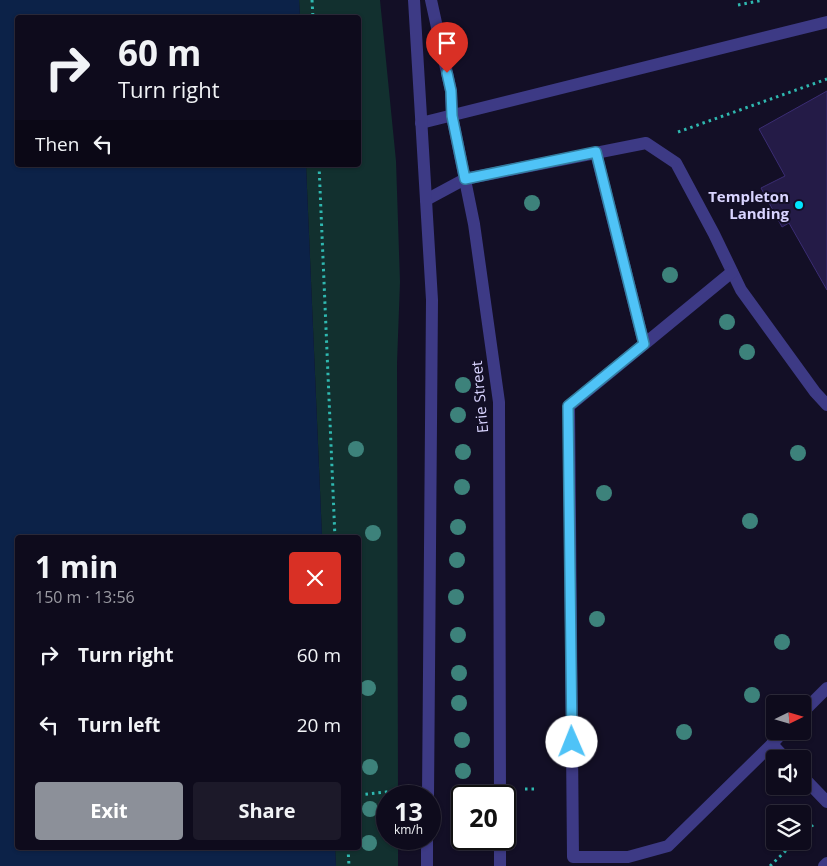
<!DOCTYPE html>
<html lang="en">
<head>
<meta charset="utf-8">
<style>
  body { margin:0; font-family:"Open Sans",sans-serif; background:#1c1929; color:#f1f3f6; height:100vh; display:flex; flex-direction:column; font-size:19px; white-space:nowrap }
  * { box-sizing:border-box; margin:0 }
  p { font-size:16px; color:#9b9ba3 }
  .icon { flex:none; width:28px; height:28px; fill:none; stroke:currentColor; stroke-width:2; stroke-linecap:round; stroke-linejoin:round }
  .map { position:relative; flex:1; overflow:hidden }
  .sheet { position:absolute; left:15px; top:535px; width:346px; height:315px; display:flex; flex-direction:column; background:#0e0b1c; border-radius:5px; box-shadow:0 1px 4px #0004,0 0 0 1px #2e2b3b }
  .sheet>* { flex:none }
  .guide { position:absolute; left:15px; top:15px; width:346px; height:152px; border-radius:5px; box-shadow:0 1px 4px #0004,0 0 0 1px #2e2b3b; background:#0e0b1c; color:#f1f3f6; overflow:hidden }
  .needle { width:32px; rotate:85deg }
  .fabs { position:absolute; left:766px; top:695px; display:grid; gap:10px }
  .fabs a { display:grid; place-items:center; width:45px; height:45px; border-radius:5px; background:#0e0b1c; box-shadow:0 1px 4px #0004,0 0 0 1px #2e2b3b; font-size:25px }
  .speed { position:absolute; left:376px; top:785px; display:flex; gap:10px; font-size:25px; font-weight:700; text-align:center }
  .speed>* { display:grid; place-content:center; width:65px; height:65px; border-radius:50%; background:#0e0b1c; box-shadow:0 1px 4px #0004,0 0 0 1px #2e2b3b; line-height:1 }
  .speed small { font-size:12px; font-weight:400 }
  .speed .limit { border:2px solid #111; border-radius:8px; background:#fff; color:#111 }
  .pin { position:absolute; display:grid; place-items:center; width:42px; height:42px; color:#fff; margin:-51px -21px; border-radius:50% 50% 50% 0; rotate:-45deg; box-shadow:0 0 5px #0007 }
  .pin .icon { rotate:45deg }
  .me { position:absolute; width:55px; margin:-28px; rotate:359deg; stroke-linejoin:round; filter:drop-shadow(0 0 4px #0008) }
  .turn { display:flex; align-items:center; gap:18px; height:105px; padding:0 20px; font-size:22px }
  .turn .icon { width:65px; height:65px; stroke-width:2.5 }
  .turn b { display:block; font-size:35px; line-height:42px }
  .then { display:flex; align-items:center; height:48px; padding:0 20px; background:#0003; gap:10px; font-size:19px }
  .round { display:grid; place-items:center; flex:none; width:52px; height:52px; border-radius:5px; background:#1c1929 }
  .summary { display:flex; align-items:center; justify-content:space-between; height:85px; padding:0 20px }
  h1 { font-size:30px; font-weight:700; line-height:38px }
  .cta { display:flex; gap:10px; margin-top:auto; padding:10px 20px }
  .cta a { flex:1; height:58px; border-radius:5px; background:#8c9099; color:#fff; font-size:20px; font-weight:700; line-height:58px; text-align:center }
  .cta a+a { background:#1c1929; color:#f1f3f6 }
  ul { padding:0; list-style:none }
  li { display:flex; align-items:center; gap:15px; height:70px; padding:0 20px }
  li div { flex:1 }
  li b { display:block; font-size:19px }
  li em { font-style:normal }
  .map>svg:first-child { display:block }
  .green { fill:#12302f }
  .water { fill:#0c2248 }
  .building { fill:#241b47; stroke:#3b2d73 }
  .lines { fill:none; stroke-linecap:round; stroke-linejoin:round }
  .path { stroke:#2fb8b0; stroke-width:3; stroke-dasharray:2.5 4; stroke-linecap:butt }
  .service { stroke:#3d3a85; stroke-width:12 }
  .minor { stroke:#3d3a85; stroke-width:12 }
  .tree { fill:#3d827b }
  .route-casing { stroke:#337fa1; stroke-width:12 }
  .route { stroke:#4fc3f7; stroke-width:9 }
  .poi-dot { fill:#00e5ff; stroke:#130f26; stroke-width:2 }
  .labels { text-anchor:middle; dominant-baseline:central; stroke-width:4; stroke-linejoin:round; paint-order:stroke }
  .poi-label { font-size:15px; font-weight:bold; fill:#d9d4ff; stroke:#130f26; text-anchor:end }
  .street-label { font-size:15px; fill:#d9d4ff; stroke:#130f26 }
</style>
</head>
<body>
<div class="map">
<svg width="827" height="866" viewBox="0 0 827 866">
  <rect width="100%" height="100%" fill="#130f26"/>
  <path class="green" d="M299 0H380L396 161 400 282 397 363 398 796H388V839H398V866H336L335 848H359V538L322 537 306 165H359V18L300 17Z"/>
  <path class="water" d="M0 0H299L300 17 18 18V165H306L322 537 18 538V848H335L336 866H0Z"/>
  <path class="building" d="M827 91V290L789 223 782 227 761 188 785 176 759 129Z"/>
  <g class="lines">
    <g class="path">
      <path d="M312 0 313 18"/>
      <path d="M738 5 763 0"/>
      <path d="M678 132 827 79"/>
      <path d="M319 165 335 538"/>
      <path d="M525 789H538"/>
      <path d="M454 790H473"/>
      <path d="M359 795 395 791"/>
      <path d="M802 835 813 825"/>
      <path d="M348 848 349 866"/>
      <path d="M770 866 796 841"/>
    </g>
    <g class="service">
      <path d="M421 123 827 22"/>
      <path d="M596 153 644 344"/>
      <path d="M426 200 465 179 646 143 676 163 714 234 741 290 815 392 827 405"/>
      <path d="M732 272 569 406 573 857H628L668 846 772 744"/>
      <path d="M802 713 827 688"/>
      <path d="M784 731 772 744 786 759"/>
      <path d="M802 776 827 802"/>
    </g>
    <g class="minor">
      <path d="M414 0 432 300 428 796"/>
      <path d="M431 0 451 91 452 116 474 224 499 402 500 796"/>
      <path d="M500 839V866"/>
      <path d="M427 866V839"/>
      <path d="M824 866 827 863"/>
    </g>
  </g>
  <g class="tree">
    <circle cx="532" cy="203" r="8"/>
    <circle cx="670" cy="275" r="8"/>
    <circle cx="727" cy="322" r="8"/>
    <circle cx="747" cy="352" r="8"/>
    <circle cx="463" cy="385" r="8"/>
    <circle cx="458" cy="415" r="8"/>
    <circle cx="356" cy="449" r="8"/>
    <circle cx="463" cy="452" r="8"/>
    <circle cx="798" cy="453" r="8"/>
    <circle cx="462" cy="487" r="8"/>
    <circle cx="604" cy="493" r="8"/>
    <circle cx="750" cy="521" r="8"/>
    <circle cx="458" cy="527" r="8"/>
    <circle cx="373" cy="533" r="8"/>
    <circle cx="457" cy="560" r="8"/>
    <circle cx="456" cy="597" r="8"/>
    <circle cx="597" cy="619" r="8"/>
    <circle cx="458" cy="635" r="8"/>
    <circle cx="782" cy="642" r="8"/>
    <circle cx="459" cy="673" r="8"/>
    <circle cx="368" cy="688" r="8"/>
    <circle cx="752" cy="695" r="8"/>
    <circle cx="459" cy="703" r="8"/>
    <circle cx="684" cy="732" r="8"/>
    <circle cx="462" cy="740" r="8"/>
    <circle cx="370" cy="767" r="8"/>
    <circle cx="463" cy="771" r="8"/>
    <circle cx="370" cy="809" r="8"/>
    <circle cx="369" cy="843" r="8"/>
  </g>
  <g class="lines">
    <g class="route-casing">
      <path id="route" d="M447 73 451 91 452 116 465 179 596 152 644 344 568 406 572 742"/>
    </g>
    <use href="#route" class="route"/>
  </g>
  <circle class="poi-dot" cx="799" cy="205" r="5"/>
  <g class="labels">
    <g class="poi-label">
      <text x="789" y="196">Templeton<tspan x="789" dy="17">Landing</tspan></text>
    </g>
    <g class="street-label">
      <text transform="translate(479 397) rotate(-95)">Erie Street</text>
    </g>
  </g>
</svg>
<div class="fabs">
<a><svg class="needle" viewBox="-14 -14 28 28"><path d="M0-13l5 13h-10z" fill="#e53935"/><path d="M0 13l5-13h-10z" fill="#9b9ba3"/></svg></a>
<a><svg class="icon" aria-label="sound" viewBox="0 0 24 24"><path d="M4 9h4l5-4v14l-5-4H4zM17 9q2 3 0 6"/></svg></a>
<a><svg class="icon" aria-label="layers" viewBox="0 0 24 24"><path d="M12 4l9 5-9 5-9-5zM3 14l9 5 9-5"/></svg></a>
</div>
<div class="speed"><div>13<small>km/h</small></div><div class="limit">20</div></div>
<div class="pin" style="left:447px;top:73px;background:#d93025"><svg class="icon" aria-label="arrive" viewBox="0 0 24 24"><path d="M6 21V4h12l-3 4 3 4H6"/></svg></div>
<svg class="me" style="left:572px;top:742px" viewBox="-20 -20 40 40"><circle r="19" fill="#fff"/><path d="M0-13L10 11 0 6-10 11z" fill="#4fc3f7"/></svg>
<div class="guide">
<div class="turn"><svg class="icon" aria-label="right" viewBox="0 0 24 24"><path d="M7 20v-9h11M14 6l5 5-5 5"/></svg><div><b>60 m</b>Turn right</div></div>
<div class="then">Then<svg class="icon" aria-label="left" viewBox="0 0 24 24"><path d="M17 20v-9H6M10 6l-5 5 5 5"/></svg></div>
</div>
<section class="sheet">
<div class="summary"><div><h1>1 min</h1><p>150 m · 13:56</p></div><a class="round" style="background:#d93025;color:#fff"><svg class="icon" aria-label="close" viewBox="0 0 24 24"><path d="M6 6l12 12M18 6L6 18"/></svg></a></div>
<ul>
<li><svg class="icon" aria-label="right" viewBox="0 0 24 24"><path d="M7 20v-9h11M14 6l5 5-5 5"/></svg><div><b>Turn right</b></div><em>60 m</em></li>
<li><svg class="icon" aria-label="left" viewBox="0 0 24 24"><path d="M17 20v-9H6M10 6l-5 5 5 5"/></svg><div><b>Turn left</b></div><em>20 m</em></li>
</ul>
<div class="cta"><a>Exit</a><a>Share</a></div>
</section>
</div>
</body>
</html>
